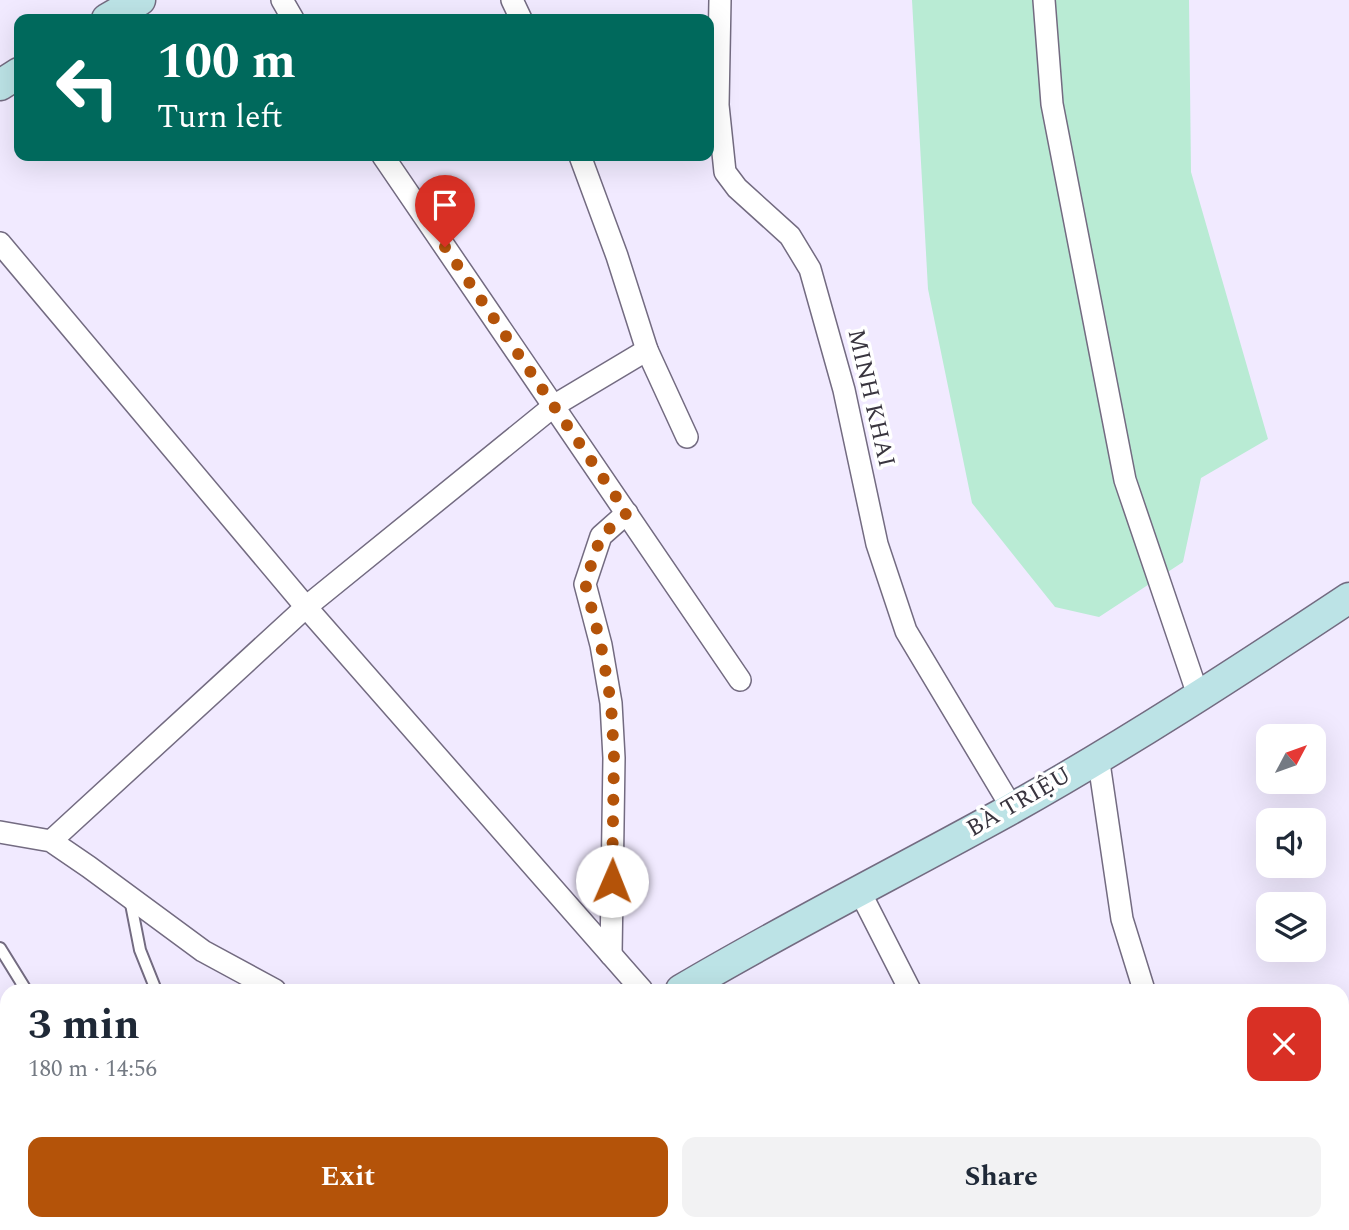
<!DOCTYPE html>
<html lang="en">
<head>
<meta charset="utf-8">
<style>
  body { margin:0; font-family:Spectral,serif; background:#f2f2f3; color:#1f2937; height:100vh; display:flex; flex-direction:column; font-size:26px; white-space:nowrap }
  * { box-sizing:border-box; margin:0 }
  p { font-size:23px; color:#747a83 }
  .icon { flex:none; width:38px; height:38px; fill:none; stroke:currentColor; stroke-width:2; stroke-linecap:round; stroke-linejoin:round }
  .map { position:relative; flex:1; overflow:hidden }
  .panel { position:absolute; left:0px; top:984px; width:1349px; height:247px; display:flex; flex-direction:column; background:#fff; border-radius:21px 21px 0 0; box-shadow:0 7px 28px #0002 }
  .panel>* { flex:none }
  .guide { position:absolute; left:14px; top:14px; width:700px; height:147px; border-radius:14px; box-shadow:0 7px 28px #0002; background:#00695c; color:#fff; overflow:hidden }
  .needle { width:46px; rotate:49deg }
  .fabs { position:absolute; left:1256px; top:724px; display:grid; gap:14px }
  .fabs a { display:grid; place-items:center; width:70px; height:70px; border-radius:14px; background:#fff; box-shadow:0 7px 28px #0002; font-size:35px }
  .pin { position:absolute; display:grid; place-items:center; width:60px; height:60px; color:#fff; margin:-72px -30px; border-radius:50% 50% 50% 0; rotate:-45deg; box-shadow:0 0 7px #0007 }
  .pin .icon { rotate:45deg }
  .me { position:absolute; width:77px; margin:-38px; rotate:1deg; stroke-linejoin:round; filter:drop-shadow(0 0 5px #0008) }
  .turn { display:flex; align-items:center; gap:24px; height:147px; padding:0 28px; font-size:32px }
  .turn .icon { width:91px; height:91px; stroke-width:2.5 }
  .turn b { display:block; font-size:49px; line-height:60px }
  .round { display:grid; place-items:center; flex:none; width:74px; height:74px; border-radius:14px; background:#f2f2f3 }
  .summary { display:flex; align-items:center; justify-content:space-between; height:119px; padding:0 28px }
  h1 { font-size:42px; font-weight:700; line-height:52px }
  .button { display:flex; gap:14px; margin-top:auto; padding:14px 28px }
  .button a { flex:1; height:80px; border-radius:14px; background:#b45309; color:#fff; font-size:28px; font-weight:700; line-height:80px; text-align:center }
  .button a+a { background:#f2f2f3; color:#1f2937 }
  .map>svg:first-child { display:block }
  .green { fill:#b9ebd4 }
  .lines { fill:none; stroke-linecap:round; stroke-linejoin:round }
  .stream { stroke:#457e88; stroke-width:8 }
  .lane-casing { stroke:#736b81; stroke-width:14 }
  .street-casing { stroke:#736b81; stroke-width:24 }
  .secondary-casing { stroke:#736b81; stroke-width:33 }
  .lane { stroke:#fff; stroke-width:10 }
  .street { stroke:#fff; stroke-width:21 }
  .secondary { stroke:#bce3e6; stroke-width:30 }
  .route { stroke:#b45309; stroke-width:12; stroke-dasharray:0 21.6 }
  .labels { text-anchor:middle; dominant-baseline:central; stroke-width:7; stroke-linejoin:round; paint-order:stroke }
  .street-label { font-size:24px; fill:#39353f; stroke:#fff }
</style>
</head>
<body>
<div class="map">
<svg width="1349" height="1230" viewBox="0 0 1349 1230">
  <rect width="100%" height="100%" fill="#f1eaff"/>
  <path class="green" d="M912 0H1189L1191 172 1268 439 1201 478 1183 562 1099 617 1055 607 972 503 928 289Z"/>
  <g class="lines">
    <g class="stream">
      <path d="M0 1153 7 1152"/>
      <path d="M164 1223 165 1230"/>
    </g>
    <g class="lane-casing">
      <g id="lane">
        <path d="M130 899 140 950 156 990"/>
        <path d="M0 948 26 990"/>
        <path d="M0 1110 7 1106"/>
      </g>
    </g>
    <g class="street-casing">
      <g id="street">
        <path d="M282 0 293 19"/>
        <path d="M512 0 521 19"/>
        <path d="M720 0 718 105 725 172 737 188 790 236 810 269 844 390 877 544 906 631 1012 808"/>
        <path d="M1044 0 1052 104 1125 480 1198 695"/>
        <path d="M383 156 740 680"/>
        <path d="M580 156 617 256 647 350 687 437"/>
        <path d="M0 243 306 607 642 990"/>
        <path d="M1098 756 1122 919 1144 990"/>
        <path d="M0 832 51 841 89 867 203 951 275 990"/>
        <path d="M51 841 306 607 555 405 647 350"/>
        <path d="M859 890 910 990"/>
        <path d="M611 955 614 758 611 703 601 645 585 584 601 536 627 513"/>
        <path d="M922 1223 924 1230"/>
        <path d="M1223 1223 1224 1230"/>
      </g>
    </g>
    <g class="secondary-casing">
      <g id="secondary">
        <path d="M107 19 140 0"/>
        <path d="M0 85 19 73"/>
        <path d="M681 990C789 926 901 870 1011 809 1127 744 1239 671 1349 598"/>
        <path d="M697 1223V1230"/>
        <path d="M461 1230 466 1223"/>
      </g>
    </g>
    <use href="#lane" class="lane"/>
    <use href="#street" class="street"/>
    <use href="#secondary" class="secondary"/>
  </g>
  <g class="lines">
    <path class="route" d="M445 247 627 513 601 536 585 583 601 645 611 703 614 758 612 881"/>
  </g>
  <g class="labels">
    <g class="street-label">
      <text transform="translate(871 398) rotate(77)">MINH KHAI</text>
      <text transform="translate(1019 802) rotate(-30)">BÀ TRIỆU</text>
    </g>
  </g>
</svg>
<div class="fabs">
<a><svg class="needle" viewBox="-14 -14 28 28"><path d="M0-13l5 13h-10z" fill="#e53935"/><path d="M0 13l5-13h-10z" fill="#747a83"/></svg></a>
<a><svg class="icon" aria-label="sound" viewBox="0 0 24 24"><path d="M4 9h4l5-4v14l-5-4H4zM17 9q2 3 0 6"/></svg></a>
<a><svg class="icon" aria-label="layers" viewBox="0 0 24 24"><path d="M12 4l9 5-9 5-9-5zM3 14l9 5 9-5"/></svg></a>
</div>
<div class="pin" style="left:445px;top:247px;background:#d93025"><svg class="icon" aria-label="arrive" viewBox="0 0 24 24"><path d="M6 21V4h12l-3 4 3 4H6"/></svg></div>
<svg class="me" style="left:612px;top:881px" viewBox="-20 -20 40 40"><circle r="19" fill="#fff"/><path d="M0-13L10 11 0 6-10 11z" fill="#b45309"/></svg>
<div class="guide">
<div class="turn"><svg class="icon" aria-label="left" viewBox="0 0 24 24"><path d="M17 20v-9H6M10 6l-5 5 5 5"/></svg><div><b>100 m</b>Turn left</div></div>
</div>
<section class="panel">
<div class="summary"><div><h1>3 min</h1><p>180 m · 14:56</p></div><a class="round" style="background:#d93025;color:#fff"><svg class="icon" aria-label="close" viewBox="0 0 24 24"><path d="M6 6l12 12M18 6L6 18"/></svg></a></div>
<div class="button"><a>Exit</a><a>Share</a></div>
</section>
</div>
</body>
</html>
